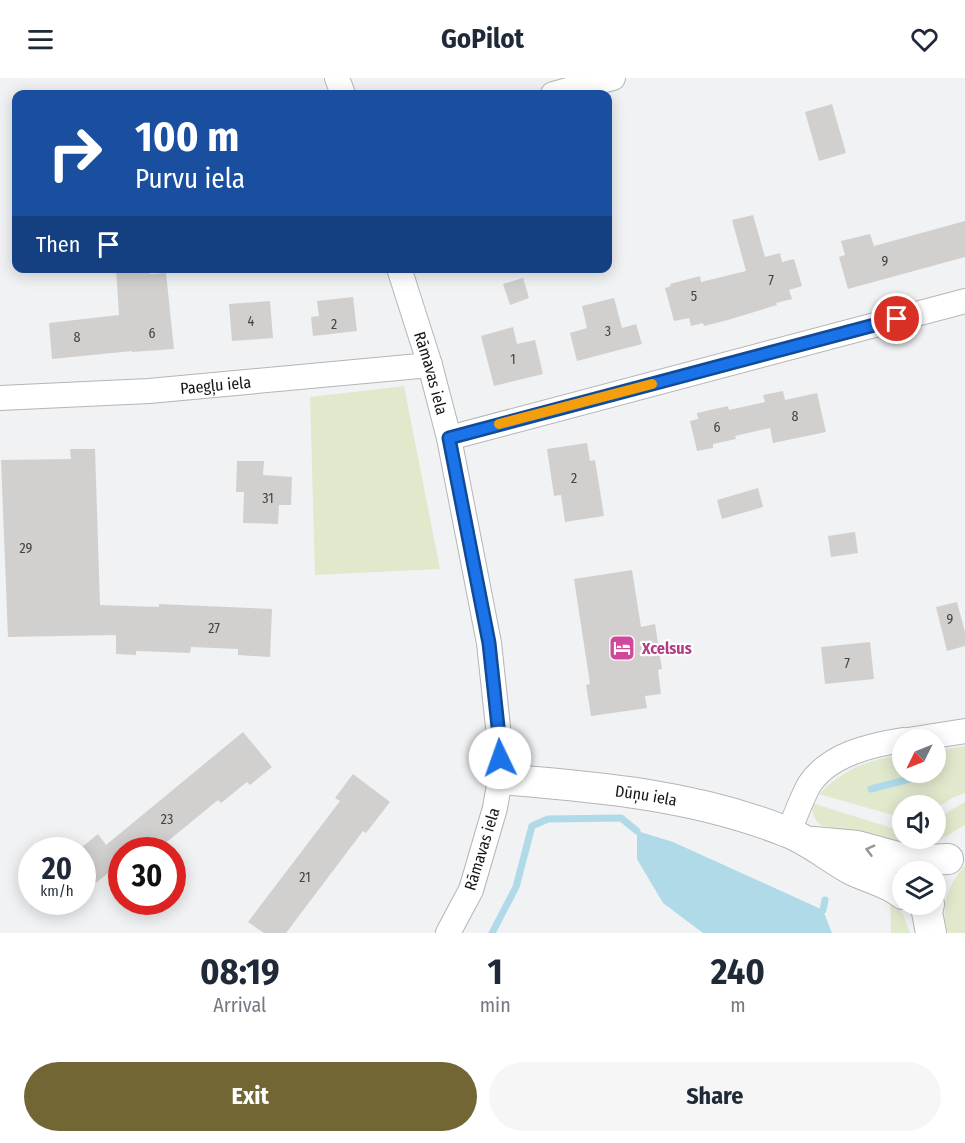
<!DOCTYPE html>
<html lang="en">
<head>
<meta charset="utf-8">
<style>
  body { margin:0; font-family:"Fira Sans Condensed",sans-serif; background:#f6f6f7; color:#1f2937; height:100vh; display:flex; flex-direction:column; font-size:22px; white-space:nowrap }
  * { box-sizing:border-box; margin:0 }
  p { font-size:20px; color:#747a83 }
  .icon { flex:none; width:33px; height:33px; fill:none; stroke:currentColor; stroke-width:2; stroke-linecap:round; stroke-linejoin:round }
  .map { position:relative; height:855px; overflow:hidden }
  .drawer { display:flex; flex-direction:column; background:#fff; flex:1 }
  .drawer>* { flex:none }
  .banner { position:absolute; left:12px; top:12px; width:600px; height:183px; border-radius:12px; box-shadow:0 3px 15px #0003; background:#1a4fa0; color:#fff; overflow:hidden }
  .needle { width:39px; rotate:227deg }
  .controls { position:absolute; left:892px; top:651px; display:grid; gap:12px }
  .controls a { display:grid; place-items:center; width:54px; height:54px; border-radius:50%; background:#fff; box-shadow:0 3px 15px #0003; font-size:30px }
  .speed { position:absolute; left:18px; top:759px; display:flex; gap:12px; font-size:30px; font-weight:700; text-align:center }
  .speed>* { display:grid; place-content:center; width:78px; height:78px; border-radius:50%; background:#fff; box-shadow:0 3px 15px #0003; line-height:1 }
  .speed small { font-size:15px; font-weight:400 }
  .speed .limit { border:9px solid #d22; background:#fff; color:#111 }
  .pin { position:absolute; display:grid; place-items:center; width:51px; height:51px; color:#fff; margin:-26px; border:3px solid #fff; border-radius:50%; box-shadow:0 2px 6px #0007 }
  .me { position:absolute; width:66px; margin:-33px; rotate:357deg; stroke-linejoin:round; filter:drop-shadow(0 0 4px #0008) }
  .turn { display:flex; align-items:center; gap:21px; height:126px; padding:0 24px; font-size:27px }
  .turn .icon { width:78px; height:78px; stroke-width:2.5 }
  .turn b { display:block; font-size:42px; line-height:51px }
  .then { display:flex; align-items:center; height:57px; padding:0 24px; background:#0003; gap:12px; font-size:22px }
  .eta { display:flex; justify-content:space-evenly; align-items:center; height:102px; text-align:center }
  .eta b { font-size:36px; font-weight:700; line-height:42px }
  .action { display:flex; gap:12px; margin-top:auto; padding:12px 24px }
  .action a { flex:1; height:69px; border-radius:36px; background:#726734; color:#fff; font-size:24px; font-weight:700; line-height:69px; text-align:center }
  .action a+a { background:#f6f6f7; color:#1f2937 }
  header { display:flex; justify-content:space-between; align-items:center; height:78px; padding:0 24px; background:#fff; font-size:27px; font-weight:700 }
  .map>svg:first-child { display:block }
  .green { fill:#e1e9cd }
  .water { fill:#b0dae8 }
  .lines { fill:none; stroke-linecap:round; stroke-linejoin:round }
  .stream { stroke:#b0dae8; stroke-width:7 }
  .building { fill:#d2d0ce }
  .minor-casing { stroke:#b3b5b7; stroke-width:26 }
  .major-casing { stroke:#b3b5b7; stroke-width:32 }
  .minor { stroke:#fff; stroke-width:24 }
  .major { stroke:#fff; stroke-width:30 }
  .oneway { stroke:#959596 }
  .route-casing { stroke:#114b97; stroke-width:15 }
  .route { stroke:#1a73e8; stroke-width:10 }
  .slow { stroke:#f59e0b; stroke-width:10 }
  .labels { text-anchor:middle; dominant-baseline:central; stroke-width:4.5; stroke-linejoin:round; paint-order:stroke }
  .number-label { font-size:14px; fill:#444343 }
  .street-label { font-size:16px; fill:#141415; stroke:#fff }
  .hotel-label { font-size:16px; font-weight:bold; fill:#b23c85; stroke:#fff; text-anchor:start }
</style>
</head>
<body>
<header><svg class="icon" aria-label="menu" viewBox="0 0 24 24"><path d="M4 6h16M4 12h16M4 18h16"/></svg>GoPilot<svg class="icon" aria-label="heart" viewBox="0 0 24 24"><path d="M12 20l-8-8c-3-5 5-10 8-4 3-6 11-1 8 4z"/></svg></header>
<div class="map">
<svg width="965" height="855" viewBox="0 0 965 855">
  <rect width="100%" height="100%" fill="#f0f2f4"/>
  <g class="green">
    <path d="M404 308 440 491 315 497 310 319Z"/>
    <path d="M965 668V715L954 719 936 730V728H903V740L819 716C844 691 868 681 903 677V694H936V673Z"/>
    <path d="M965 724V747C945 758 932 771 908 770L916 761 936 760V741Z"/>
    <path d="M812 725 895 751 902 758 898 771 821 747C813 741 812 735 812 725Z"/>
    <path d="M965 788V855H948C939 833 948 804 965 788Z"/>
    <path d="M890 819 903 836 910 855H891Z"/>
  </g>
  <path class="water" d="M637 753 673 764 823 832 832 855H703L663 825 637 781Z"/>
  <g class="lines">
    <g class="stream">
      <path d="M871 711 921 698 923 694"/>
      <path d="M823 832 825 822"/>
      <path d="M492 855 516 809 532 748 548 741 621 740 637 753"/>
    </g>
  </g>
  <g class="building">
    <path d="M832 26 846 75 819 83 805 34Z"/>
    <path d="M753 137 765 179 780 175 782 184 794 181 802 208 789 212 792 221 776 225 777 227 728 242 704 248 703 245 691 248 689 240 674 243 665 210 671 208 670 206 700 198 701 204 746 193 732 142Z"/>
    <path d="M965 143V179L848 211 839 179 845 177 841 163 870 156 874 168Z"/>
    <path d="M116 190H149L150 196 166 195 174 271 132 274V273L52 281 49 245 119 237Z"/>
    <path d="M523 200 529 220 510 227 503 206Z"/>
    <path d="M353 219 357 253 313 258 311 239 319 238 317 223Z"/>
    <path d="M614 220 622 250 636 246 642 266 577 283 570 255 587 250 582 228Z"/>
    <path d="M270 223 273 260 232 263 229 226Z"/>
    <path d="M513 249 517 266 535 262 543 296 494 308 481 258Z"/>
    <path d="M783 313 785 322 817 315 826 354 773 365 770 350 735 358 736 361 713 366V370L697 373 690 343 698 341 697 335 728 328 729 332 765 324 763 317Z"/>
    <path d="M587 365 590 383 595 382 604 438 565 444 561 417 554 418 547 371Z"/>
    <path d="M70 371H95L100 527 159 529V526L272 531 270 579 238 577V571L191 569 190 575 136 573V577L116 576V557L8 559 1 382 71 381Z"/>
    <path d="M237 383H264L263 397 292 399 291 427H279L278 446 243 445 244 414H236Z"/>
    <path d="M758 410 763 429 722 441 717 422Z"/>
    <path d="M855 454 858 475 831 479 828 458Z"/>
    <path d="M632 492 641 549 655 546 662 591 658 592 661 616 645 618 647 630 591 638 586 607 590 606 574 501Z"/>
    <path d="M957 524 965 554V568L947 573 936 529Z"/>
    <path d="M870 564 874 601 825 606 821 569Z"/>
    <path d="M243 654 272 689 250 707 247 704 221 725 218 722 157 772H122V784L82 816V769L98 756 106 767Z"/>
    <path d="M353 696 390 724 366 755 363 753 286 855H264L248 844 340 723 335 720Z"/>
  </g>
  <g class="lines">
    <g class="minor-casing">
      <g id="minor">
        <path d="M337 0 343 16"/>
        <path d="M553 16 613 0"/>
        <path id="s1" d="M399 190 430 287 449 360 489 565 499 658 500 701 495 730 471 812 448 855"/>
        <path id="s2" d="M0 320 149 313 430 287"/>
        <path d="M449 360 965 223"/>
        <path d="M908 662 965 653"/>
        <path d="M789 754C795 738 801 722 809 707 828 677 870 667 903 662"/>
      </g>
    </g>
    <g class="major-casing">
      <g id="major">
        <path id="s3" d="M500 701C598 709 695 717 787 754 811 763 831 781 854 793 871 801 888 804 903 816"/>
        <path d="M814 764 857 768 901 780 924 782 948 781"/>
        <path d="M929 826 927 834 931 855"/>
      </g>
    </g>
    <use href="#minor" class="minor"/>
    <use href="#major" class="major"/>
  </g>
  <defs><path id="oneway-chevron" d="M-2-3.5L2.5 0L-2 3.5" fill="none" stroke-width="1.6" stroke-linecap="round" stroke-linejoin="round" transform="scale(1.5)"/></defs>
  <use class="oneway" href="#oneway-chevron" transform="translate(870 772) rotate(-165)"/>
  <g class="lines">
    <g class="route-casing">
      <path id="route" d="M500 680 499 658 489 565 449 360 897 241"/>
    </g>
    <use href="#route" class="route"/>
    <path class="slow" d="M499 346 652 306"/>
  </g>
  <defs>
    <g id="hotel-square" transform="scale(1.35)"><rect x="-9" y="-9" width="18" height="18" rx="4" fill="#d1479c" stroke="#fff"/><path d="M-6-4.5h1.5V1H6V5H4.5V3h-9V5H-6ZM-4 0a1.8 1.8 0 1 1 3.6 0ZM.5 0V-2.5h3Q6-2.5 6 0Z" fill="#fff"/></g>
  </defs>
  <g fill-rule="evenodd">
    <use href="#hotel-square" x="622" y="570"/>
  </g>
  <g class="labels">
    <g class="number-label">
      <text x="885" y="183">9</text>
      <text x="771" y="202">7</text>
      <text x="694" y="218">5</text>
      <text x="251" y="243">4</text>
      <text x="334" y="246">2</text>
      <text x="608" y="253">3</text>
      <text x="152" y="255">6</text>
      <text x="77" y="259">8</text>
      <text x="513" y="281">1</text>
      <text x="795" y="338">8</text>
      <text x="717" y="349">6</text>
      <text x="574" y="400">2</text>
      <text x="268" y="420">31</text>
      <text x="26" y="470">29</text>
      <text x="950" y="541">9</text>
      <text x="214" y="550">27</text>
      <text x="847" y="585">7</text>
      <text x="167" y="741">23</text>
      <text x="305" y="799">21</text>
    </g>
    <g class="street-label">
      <text stroke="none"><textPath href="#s1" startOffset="110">Rāmavas iela</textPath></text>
      <text stroke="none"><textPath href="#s2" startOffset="216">Paegļu iela</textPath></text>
      <text stroke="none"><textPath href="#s3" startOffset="147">Dūņu iela</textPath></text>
      <text transform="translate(482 771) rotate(-73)">Rāmavas iela</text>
    </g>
    <g class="hotel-label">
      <text x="642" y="570">Xcelsus</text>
    </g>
  </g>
</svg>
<div class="controls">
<a><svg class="needle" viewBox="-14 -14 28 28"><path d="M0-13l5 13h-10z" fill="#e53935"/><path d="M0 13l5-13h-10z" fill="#747a83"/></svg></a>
<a><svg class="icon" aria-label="sound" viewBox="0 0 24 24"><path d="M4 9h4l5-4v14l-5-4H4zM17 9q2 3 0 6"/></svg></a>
<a><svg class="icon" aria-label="layers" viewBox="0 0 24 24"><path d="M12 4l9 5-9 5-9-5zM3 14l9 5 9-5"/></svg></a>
</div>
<div class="speed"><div>20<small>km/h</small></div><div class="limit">30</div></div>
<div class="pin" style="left:897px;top:241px;background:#d93025"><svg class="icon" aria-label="arrive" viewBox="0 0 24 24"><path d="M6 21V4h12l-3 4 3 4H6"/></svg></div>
<svg class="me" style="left:500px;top:680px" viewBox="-20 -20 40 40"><circle r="19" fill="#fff"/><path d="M0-13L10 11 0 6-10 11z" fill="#1a73e8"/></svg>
<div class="banner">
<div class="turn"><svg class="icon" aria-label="right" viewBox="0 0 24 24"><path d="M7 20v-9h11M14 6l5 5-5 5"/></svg><div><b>100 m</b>Purvu iela</div></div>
<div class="then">Then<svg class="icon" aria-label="arrive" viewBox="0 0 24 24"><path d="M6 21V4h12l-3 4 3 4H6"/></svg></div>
</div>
</div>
<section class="drawer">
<div class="eta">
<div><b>08:19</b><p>Arrival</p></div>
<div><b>1</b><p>min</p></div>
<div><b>240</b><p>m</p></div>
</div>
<div class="action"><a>Exit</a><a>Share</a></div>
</section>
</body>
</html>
